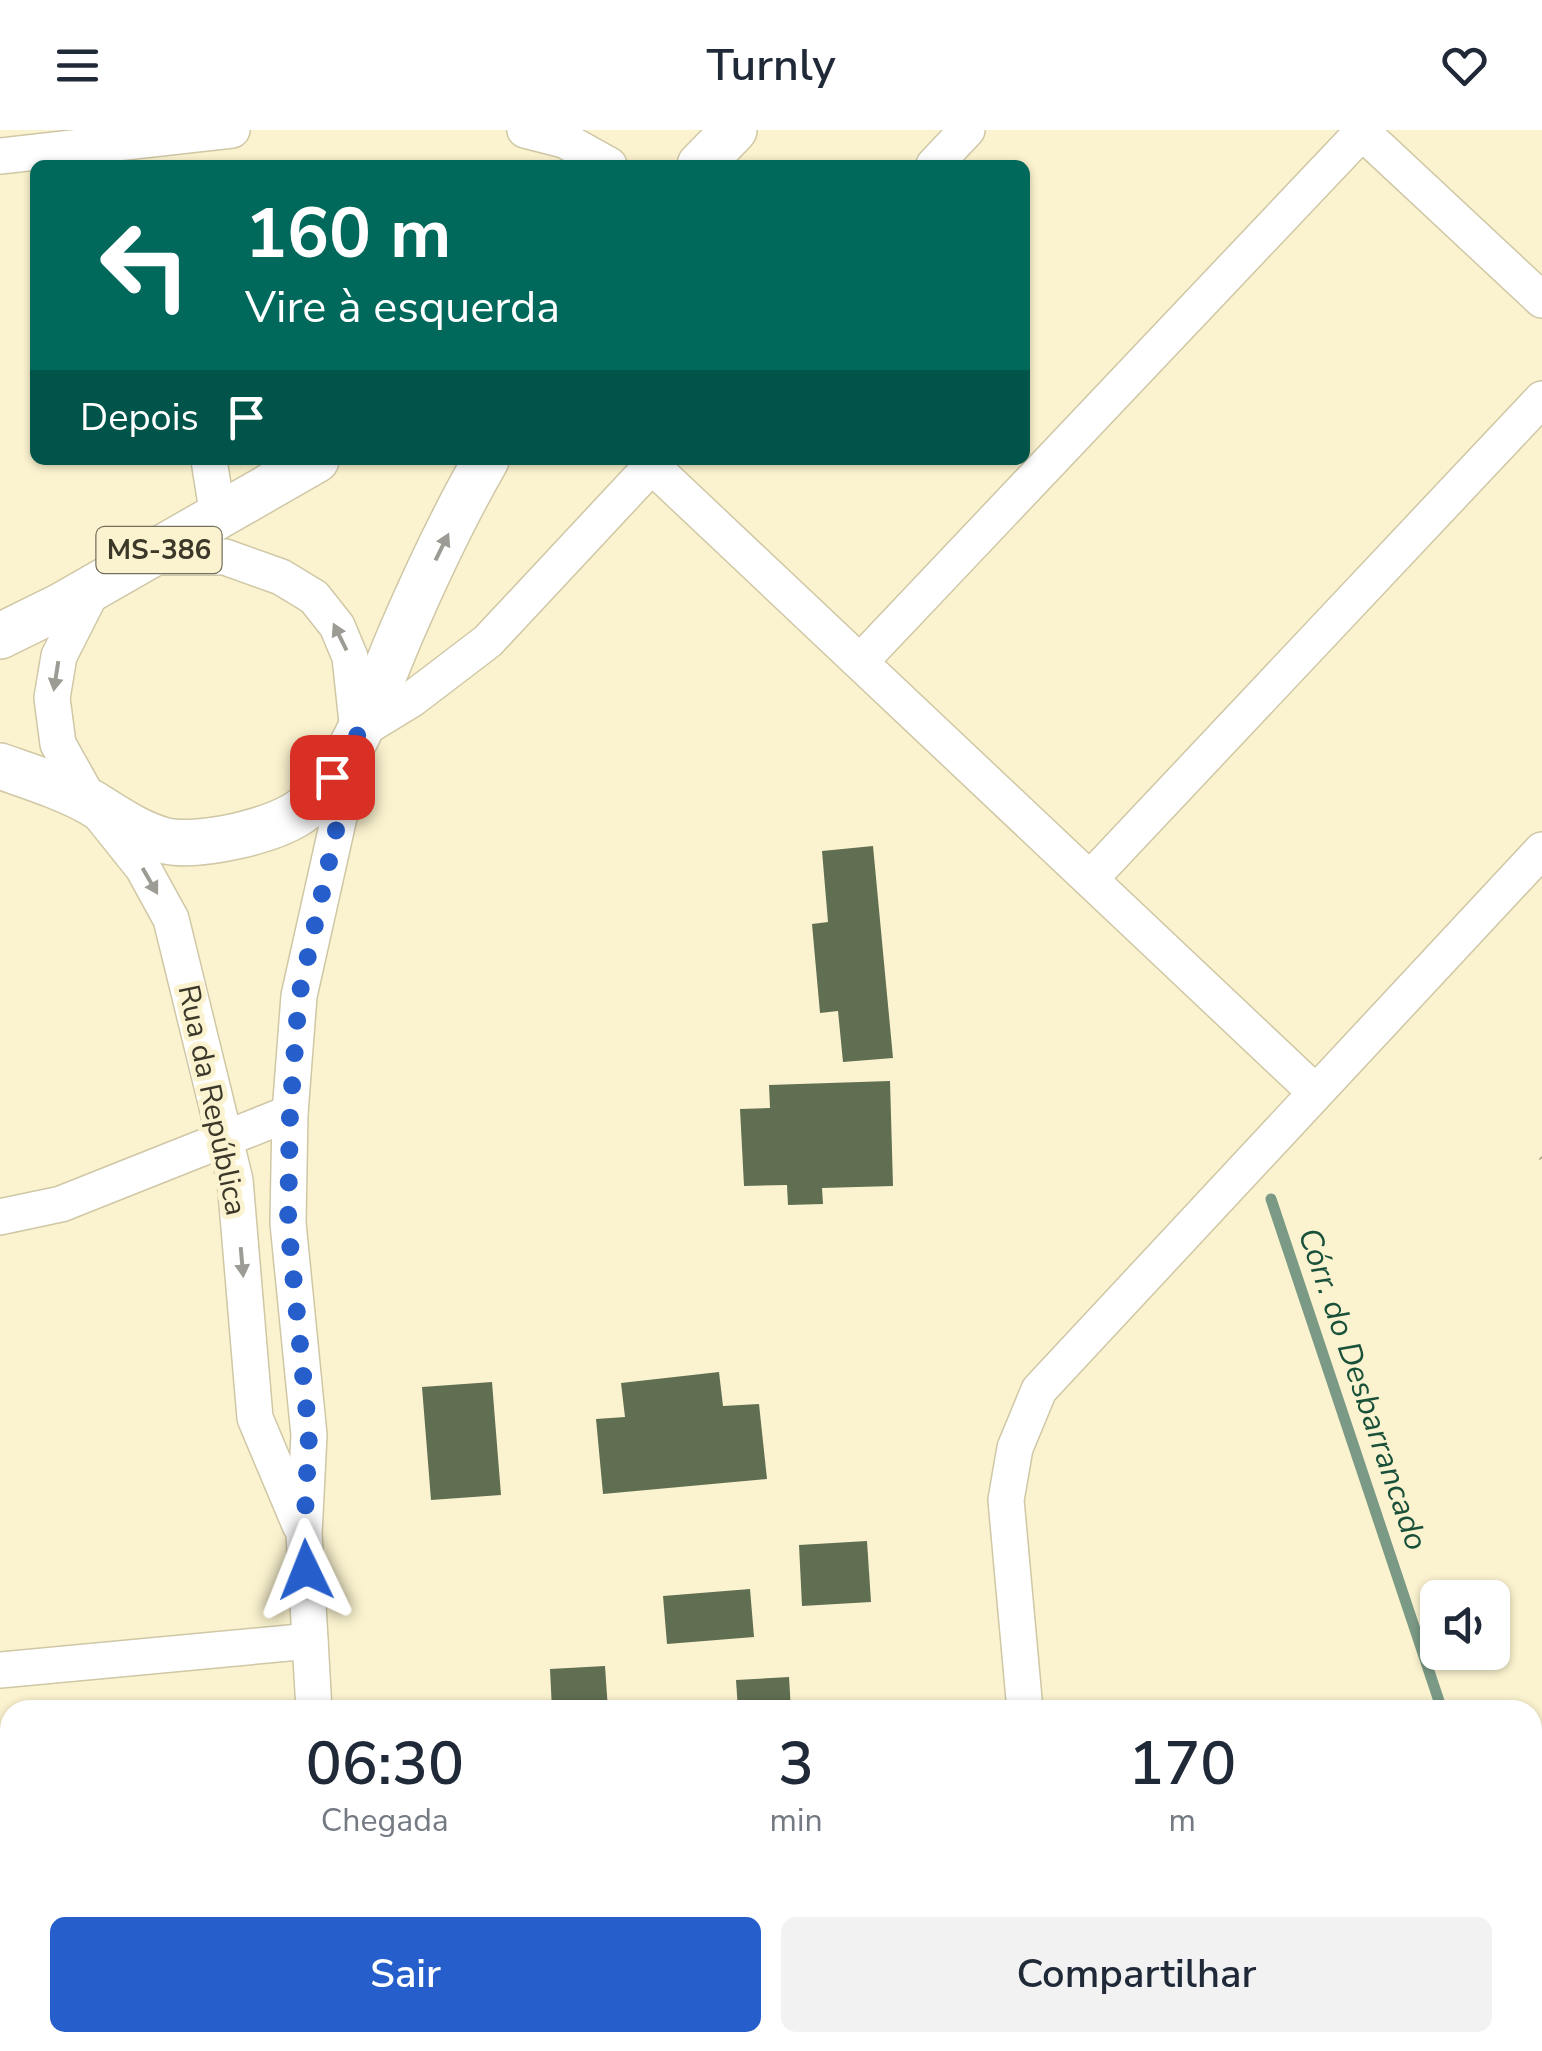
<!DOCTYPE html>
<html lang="pt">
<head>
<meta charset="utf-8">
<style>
  body { margin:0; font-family:"Nunito Sans",sans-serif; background:#f2f2f3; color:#1f2937; height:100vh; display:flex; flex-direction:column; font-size:38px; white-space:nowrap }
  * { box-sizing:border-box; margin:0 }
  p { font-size:32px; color:#747a83 }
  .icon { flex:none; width:55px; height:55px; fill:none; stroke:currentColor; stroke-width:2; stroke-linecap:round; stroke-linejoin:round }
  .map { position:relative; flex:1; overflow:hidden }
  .details { position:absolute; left:0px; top:1570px; width:1542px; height:352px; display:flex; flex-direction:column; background:#fff; border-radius:30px 30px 0 0; box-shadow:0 2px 8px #0004 }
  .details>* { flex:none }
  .hud { position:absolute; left:30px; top:30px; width:1000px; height:305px; border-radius:15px; box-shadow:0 2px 8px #0004; background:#00695c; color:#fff; overflow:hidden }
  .controls { position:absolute; left:1420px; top:1450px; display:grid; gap:20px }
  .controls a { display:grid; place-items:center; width:90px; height:90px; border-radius:15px; background:#fff; box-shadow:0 2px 8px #0004; font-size:50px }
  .pin { position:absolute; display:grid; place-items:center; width:85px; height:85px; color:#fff; margin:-42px; border-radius:20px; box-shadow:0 5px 15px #0006 }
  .me { position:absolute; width:110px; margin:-55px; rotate:358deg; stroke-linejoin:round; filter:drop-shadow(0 0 8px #0008) }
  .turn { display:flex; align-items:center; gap:35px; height:210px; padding:0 50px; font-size:45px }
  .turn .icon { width:130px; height:130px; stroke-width:2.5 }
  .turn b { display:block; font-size:70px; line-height:85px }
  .then { display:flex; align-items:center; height:95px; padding:0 50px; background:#0003; gap:20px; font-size:38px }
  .eta { display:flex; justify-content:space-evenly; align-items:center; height:170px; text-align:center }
  .eta b { font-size:60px; font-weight:600; line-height:70px }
  .action { display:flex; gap:20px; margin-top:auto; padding:20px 50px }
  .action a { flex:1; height:115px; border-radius:15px; background:#265ecb; color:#fff; font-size:40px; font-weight:600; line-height:115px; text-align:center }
  .action a+a { background:#f2f2f3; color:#1f2937 }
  header { display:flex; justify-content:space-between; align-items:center; height:130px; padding:0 50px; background:#fff; font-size:45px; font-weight:600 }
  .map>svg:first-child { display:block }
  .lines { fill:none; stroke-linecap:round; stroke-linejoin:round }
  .stream { stroke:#7b9a86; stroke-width:11 }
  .building { fill:#606f52 }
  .minor-casing { stroke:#cfc7a5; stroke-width:38 }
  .major-casing { stroke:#cfc7a5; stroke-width:48 }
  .path { stroke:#a29c82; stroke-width:6; stroke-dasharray:10 5; stroke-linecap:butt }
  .minor { stroke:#fff; stroke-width:35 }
  .major { stroke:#fff; stroke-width:45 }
  .oneway { fill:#9d9c94 }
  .route { stroke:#265ecb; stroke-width:18; stroke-dasharray:0 32.4 }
  .labels { text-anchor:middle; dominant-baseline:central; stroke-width:10; stroke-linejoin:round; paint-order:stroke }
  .shield { fill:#fbf3cf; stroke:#75705c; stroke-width:2.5 }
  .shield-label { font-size:28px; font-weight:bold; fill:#3b382a }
  .street-label { font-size:30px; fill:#3b382a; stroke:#fbf3cf }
  .water-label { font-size:32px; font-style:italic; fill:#185039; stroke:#fbf3cf }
</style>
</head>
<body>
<header><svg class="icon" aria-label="menu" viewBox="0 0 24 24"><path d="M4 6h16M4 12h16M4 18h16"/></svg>Turnly<svg class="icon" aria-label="heart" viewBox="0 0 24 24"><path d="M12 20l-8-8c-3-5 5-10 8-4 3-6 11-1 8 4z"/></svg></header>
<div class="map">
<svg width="1542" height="1921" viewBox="0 0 1542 1921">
  <rect width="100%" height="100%" fill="#fbf3cf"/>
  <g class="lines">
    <g class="stream">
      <path d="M1271 1069 1442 1580"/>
      <path d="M1532 1787 1542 1803"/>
    </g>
  </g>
  <g class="building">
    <path d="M873 716 893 928 843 932 838 881 820 883 812 794 828 792 822 721Z"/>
    <path d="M890 951 893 1056 822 1058 823 1074 788 1075 787 1055 744 1056 740 979 770 978 769 955Z"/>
    <path d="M719 1242 723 1276 759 1274 767 1349 603 1364 596 1289 625 1287 621 1253Z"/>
    <path d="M492 1252 501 1365 431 1370 422 1257Z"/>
    <path d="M867 1411 871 1472 802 1476 799 1415Z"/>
    <path d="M750 1459 754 1507 667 1514 663 1466Z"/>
    <path d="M605 1536 608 1580H552L550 1539Z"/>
    <path d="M789 1547 791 1580H738L736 1550Z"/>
  </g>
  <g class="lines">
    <g class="minor-casing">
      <g id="minor">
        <path d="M525 0 564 10 609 35"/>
        <path d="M1360 0 1542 170"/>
        <path d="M0 26 232 0"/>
        <path d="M934 35 967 0"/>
        <path d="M209 330 218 387"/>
        <path d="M652 336 1314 961"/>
        <path d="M148 427H225L281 447 314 467 337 496 350 527 358 602 299 866 290 983 288 1093 309 1305 304 1404 314 1580"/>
        <path d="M94 457 59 526 52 568 58 614 91 673 143 738 171 789 235 1050 255 1288 300 1395"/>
        <path d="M860 532 1364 0"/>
        <path d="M358 602 412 569 488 511 657 330"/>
        <path d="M1090 749 1542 269"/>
        <path d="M0 1087 61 1074 290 983"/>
        <path d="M0 1540 310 1511"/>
        <path d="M1025 1580 1006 1370 1015 1318 1039 1260 1542 720"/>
        <path d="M338 1912 339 1921"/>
        <path d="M1054 1912V1921"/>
      </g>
    </g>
    <g class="major-casing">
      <g id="major">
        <path d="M700 35 734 0"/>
        <path d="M0 506 61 476 316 330"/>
        <path d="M0 636C31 647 63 657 92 673 115 687 138 704 166 711 199 718 277 701 304 679 352 639 378 556 402 501 427 443 455 384 486 330"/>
      </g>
    </g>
    <path class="path" d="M1541 1027 1542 1028"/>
    <use href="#minor" class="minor"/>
    <use href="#major" class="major"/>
  </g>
  <defs><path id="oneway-solid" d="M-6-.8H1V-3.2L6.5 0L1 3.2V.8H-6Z" transform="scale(2.5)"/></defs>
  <g class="oneway">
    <use href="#oneway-solid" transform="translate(442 417) rotate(-64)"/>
    <use href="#oneway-solid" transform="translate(340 507) rotate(-116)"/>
    <use href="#oneway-solid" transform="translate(56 546) rotate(99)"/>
    <use href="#oneway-solid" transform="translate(150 751) rotate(60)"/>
    <use href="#oneway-solid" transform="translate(242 1132) rotate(85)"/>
  </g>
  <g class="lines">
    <path class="route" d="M306 1440 304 1404 309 1305 288 1093 290 983 299 866 358 602 332 647"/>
  </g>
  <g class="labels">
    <rect class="shield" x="96.5" y="397" width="125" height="46" rx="8"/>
    <g class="shield-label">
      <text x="159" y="420">MS-386</text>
    </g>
    <g class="street-label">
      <text transform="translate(212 970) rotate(78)">Rua da República</text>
    </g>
    <g class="water-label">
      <text transform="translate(1363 1259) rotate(71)">Córr. do Desbarrancado</text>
    </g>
  </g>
</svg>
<div class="controls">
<a><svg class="icon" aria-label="sound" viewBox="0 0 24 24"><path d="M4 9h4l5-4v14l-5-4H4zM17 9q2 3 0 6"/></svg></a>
</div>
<div class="pin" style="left:332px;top:647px;background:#d93025"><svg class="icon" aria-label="arrive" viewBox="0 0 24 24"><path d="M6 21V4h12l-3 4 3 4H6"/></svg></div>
<svg class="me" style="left:306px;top:1440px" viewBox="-20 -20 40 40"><path d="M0-17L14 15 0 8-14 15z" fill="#265ecb" stroke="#fff" stroke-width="4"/></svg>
<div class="hud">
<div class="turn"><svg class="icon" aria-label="left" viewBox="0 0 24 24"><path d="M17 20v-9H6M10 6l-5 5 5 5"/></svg><div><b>160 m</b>Vire à esquerda</div></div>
<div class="then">Depois<svg class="icon" aria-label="arrive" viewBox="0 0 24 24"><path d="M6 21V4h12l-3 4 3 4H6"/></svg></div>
</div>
<section class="details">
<div class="eta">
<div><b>06:30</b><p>Chegada</p></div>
<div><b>3</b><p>min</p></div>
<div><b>170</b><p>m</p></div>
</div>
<div class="action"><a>Sair</a><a>Compartilhar</a></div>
</section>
</div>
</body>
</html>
